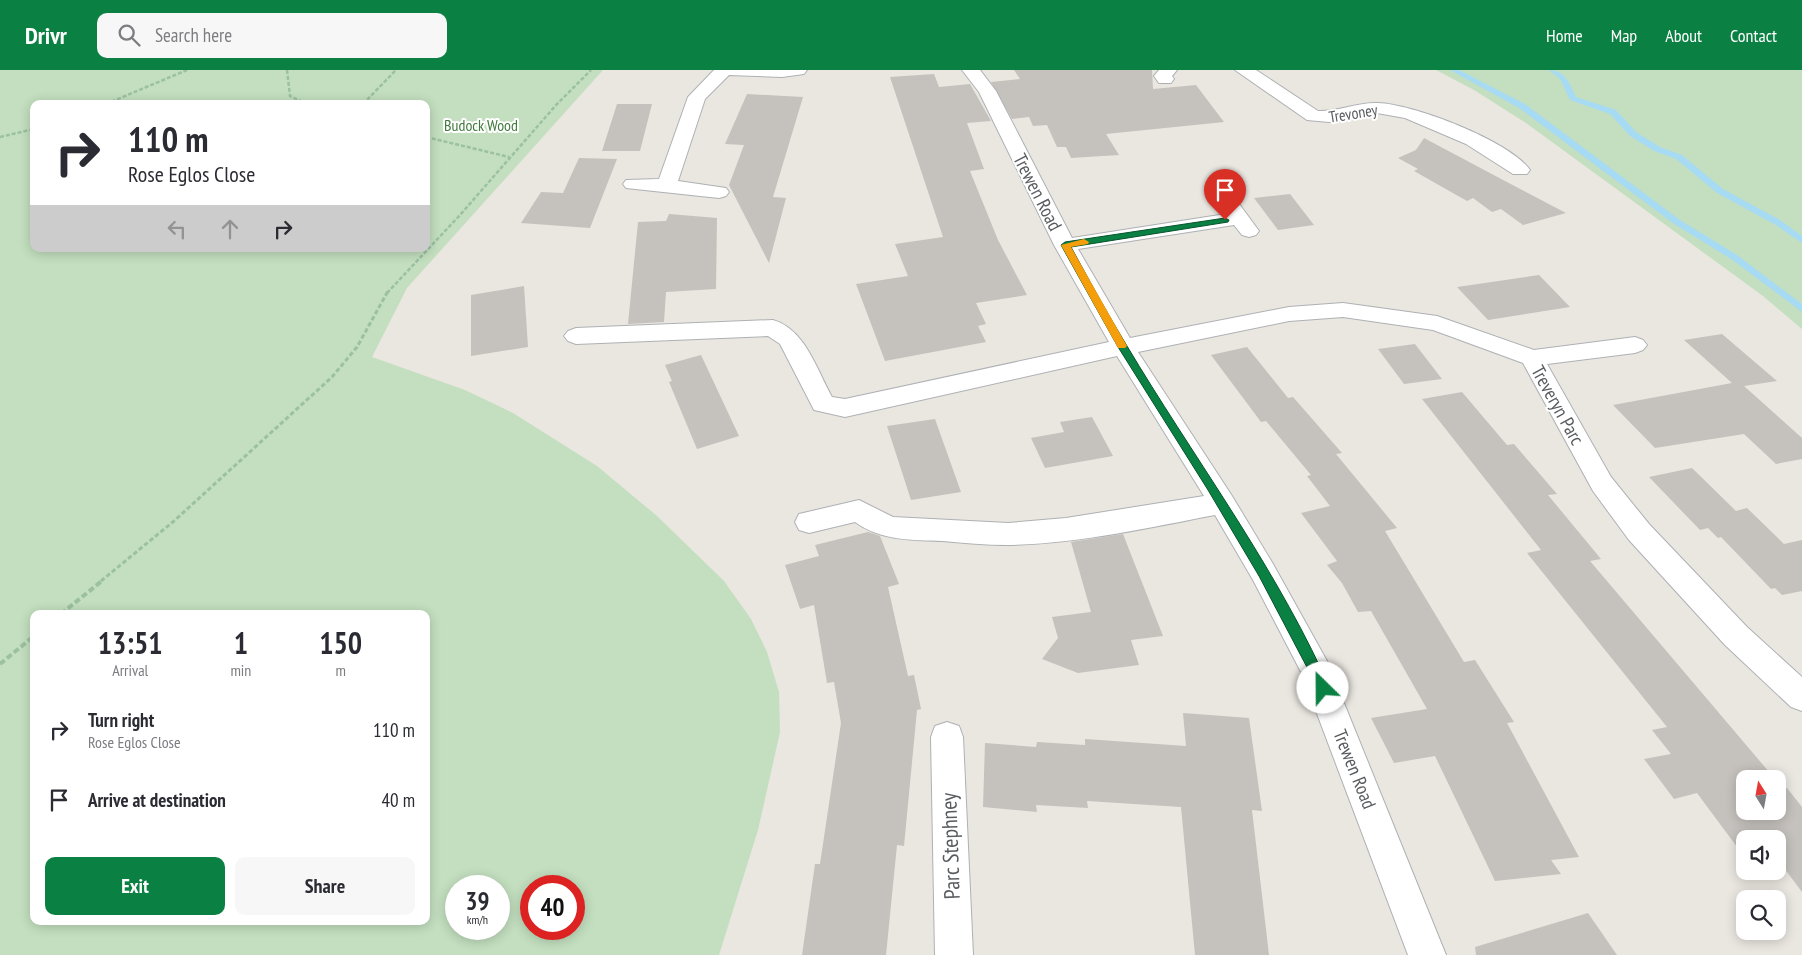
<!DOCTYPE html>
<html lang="en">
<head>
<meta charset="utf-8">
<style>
  body { margin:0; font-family:"PT Sans Narrow",sans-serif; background:#f7f7f7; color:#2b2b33; height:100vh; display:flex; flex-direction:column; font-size:19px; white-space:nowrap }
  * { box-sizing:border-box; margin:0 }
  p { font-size:16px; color:#7c7c81 }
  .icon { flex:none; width:28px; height:28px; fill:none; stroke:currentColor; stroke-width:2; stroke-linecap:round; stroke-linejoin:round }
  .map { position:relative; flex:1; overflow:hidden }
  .details { position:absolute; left:30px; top:540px; width:400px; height:315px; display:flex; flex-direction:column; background:#fff; border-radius:10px; box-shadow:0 2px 12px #0003 }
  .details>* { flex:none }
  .banner { position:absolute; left:30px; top:30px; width:400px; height:152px; border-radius:10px; box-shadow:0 2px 12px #0003; background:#fff; color:#2b2b33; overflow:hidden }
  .needle { width:32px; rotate:349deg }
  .buttons { position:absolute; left:1736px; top:700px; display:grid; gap:10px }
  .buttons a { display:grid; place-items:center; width:50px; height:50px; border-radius:10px; background:#fff; box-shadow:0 2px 12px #0003; font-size:25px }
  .speed { position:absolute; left:445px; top:805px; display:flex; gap:10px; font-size:25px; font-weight:700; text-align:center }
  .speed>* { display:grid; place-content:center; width:65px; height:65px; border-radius:50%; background:#fff; box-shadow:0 2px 12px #0003; line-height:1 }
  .speed small { font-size:12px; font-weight:400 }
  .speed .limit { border:8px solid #d22; background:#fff; color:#111 }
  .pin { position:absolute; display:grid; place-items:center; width:42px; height:42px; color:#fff; margin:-51px -21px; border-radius:50% 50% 50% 0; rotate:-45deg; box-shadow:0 0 5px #0007 }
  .pin .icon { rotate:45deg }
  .me { position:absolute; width:55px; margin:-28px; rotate:337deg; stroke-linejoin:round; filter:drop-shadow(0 0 4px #0008) }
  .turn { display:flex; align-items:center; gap:18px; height:105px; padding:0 15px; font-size:22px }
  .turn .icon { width:65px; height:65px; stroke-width:2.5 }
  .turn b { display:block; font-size:35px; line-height:42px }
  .lanes { display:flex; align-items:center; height:48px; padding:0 15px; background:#0003; justify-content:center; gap:25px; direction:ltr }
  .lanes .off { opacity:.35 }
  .eta { display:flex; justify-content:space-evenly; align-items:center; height:85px; text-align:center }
  .eta b { font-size:30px; font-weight:700; line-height:35px }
  .primary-button { display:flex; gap:10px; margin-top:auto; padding:10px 15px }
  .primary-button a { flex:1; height:58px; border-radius:10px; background:#0b8043; color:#fff; font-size:20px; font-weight:700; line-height:58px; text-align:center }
  .primary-button a+a { background:#f7f7f7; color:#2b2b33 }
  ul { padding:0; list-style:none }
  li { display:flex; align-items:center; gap:15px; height:70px; padding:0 15px }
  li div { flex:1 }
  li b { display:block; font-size:19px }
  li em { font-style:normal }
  header { display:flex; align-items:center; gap:30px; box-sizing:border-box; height:70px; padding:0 25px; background:#0b8043; color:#fff }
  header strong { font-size:24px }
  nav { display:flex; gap:28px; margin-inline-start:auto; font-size:18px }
  .search { width:350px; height:45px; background:#f7f7f7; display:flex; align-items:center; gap:12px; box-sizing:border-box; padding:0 18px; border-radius:10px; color:#7c7c81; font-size:19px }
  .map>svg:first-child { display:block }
  .green { fill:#c3dfbf; fill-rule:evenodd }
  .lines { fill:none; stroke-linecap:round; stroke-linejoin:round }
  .stream { fill:#a7dbf3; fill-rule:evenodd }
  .building { fill:#c5c1bd }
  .minor-casing { stroke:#aeb1b4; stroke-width:2 }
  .path-far2 { stroke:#9bc1a1; stroke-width:2.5; stroke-dasharray:4 2; stroke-linecap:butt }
  .path-far1 { stroke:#9bc1a1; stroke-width:3; stroke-dasharray:4.5 2.5; stroke-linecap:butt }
  .path { stroke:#9bc1a1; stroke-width:4; stroke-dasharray:6 3; stroke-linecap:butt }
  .minor { fill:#fff; fill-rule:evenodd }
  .route { fill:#0b8043; stroke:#07532c }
  .slow { fill:#f59e0b }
  .labels { text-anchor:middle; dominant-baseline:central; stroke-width:4; stroke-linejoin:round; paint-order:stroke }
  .far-street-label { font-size:16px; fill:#595c5f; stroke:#fff }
  .far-park-label { font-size:16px; fill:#417a3d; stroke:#fff }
  .street-label { font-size:19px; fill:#595c5f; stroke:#fff }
  .near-street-label { font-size:22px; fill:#595c5f; stroke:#fff }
</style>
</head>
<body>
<header>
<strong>Drivr</strong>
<div class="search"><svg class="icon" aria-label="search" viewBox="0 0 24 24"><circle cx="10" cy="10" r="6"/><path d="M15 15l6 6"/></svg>Search here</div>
<nav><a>Home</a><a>Map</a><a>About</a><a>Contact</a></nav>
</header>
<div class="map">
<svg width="1802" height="885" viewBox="0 0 1802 885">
  <rect width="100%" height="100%" fill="#eae6e0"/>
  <g class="green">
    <path d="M0 0H603L407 218 372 287 465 320 513 343 597 396 657 446 724 511 751 549 767 582 779 622 780 662 758 760 719 885H0ZM34 34H426V179H34ZM34 544H426V851H34ZM499 816V859H456V816ZM574 816V859H531V816Z"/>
    <path d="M1436 0H1802V259L1763 226 1526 53 1474 20Z"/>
  </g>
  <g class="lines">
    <g class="stream">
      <path d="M1450 0H1459L1525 34 1680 150 1737 185 1802 234V242L1731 189 1674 154 1519 38Z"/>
      <path d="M1549 0C1565 0 1570 14 1576 27L1616 40 1636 62 1660 77 1682 85 1723 119 1780 150 1802 166V173L1774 154 1717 123 1676 89 1654 81 1630 66 1610 44 1570 30 1560 9Z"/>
    </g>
  </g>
  <g class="building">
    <path d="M1014 0H1152L1153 19 1196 15 1224 52 1106 64 1119 85 1071 88 1066 77H1057L1047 55 1033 56 1029 47 1012 49 991 12 1020 9Z"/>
    <path d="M934 4 939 17 970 14 991 51 967 53 984 99 970 101 998 170 1027 225 976 233 986 254 978 256 986 272 885 291 856 214 908 206 895 174 943 167 890 7Z"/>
    <path d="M747 24 803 27 773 127 786 128 769 193 729 115 744 75 725 74Z"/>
    <path d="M617 34H652L640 81H602Z"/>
    <path d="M1424 68 1505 111 1566 143 1523 155 1501 139 1492 142 1473 128 1467 131 1414 101 1418 99 1398 88 1416 80Z"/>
    <path d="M579 88 617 89 590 158 521 153 541 122 563 123Z"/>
    <path d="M1290 124 1314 155 1278 160 1254 128Z"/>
    <path d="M669 144 717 148 716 219 666 222 664 252 628 254 638 152 666 151Z"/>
    <path d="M1539 205 1570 237 1488 250 1457 217Z"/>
    <path d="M524 216 528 277 471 286V225Z"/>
    <path d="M1722 264 1777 311 1744 316 1802 368V389L1776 394 1744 364 1655 378 1613 335 1732 313 1684 270Z"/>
    <path d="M1415 274 1442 309 1404 314 1378 279Z"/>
    <path d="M1247 277 1288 328 1293 327 1342 383 1336 384 1397 458 1385 461 1464 592 1475 590 1514 652 1507 653 1579 787 1551 790 1561 804 1495 811 1435 686 1394 693 1371 648 1427 639 1371 541 1358 542 1342 513 1327 495 1337 491 1301 443 1330 436 1307 406 1311 405 1266 351 1261 352 1211 285Z"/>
    <path d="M701 285 739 366 697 379 669 312 672 311 665 295Z"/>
    <path d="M1462 322 1507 375 1514 374 1557 424 1548 425 1601 489 1590 491 1775 709H1745V741H1778V712L1784 719 1787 718 1802 737V822L1778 790V769H1745L1743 785 1697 723 1674 729 1644 689 1671 684 1652 660 1667 657 1527 483 1541 480 1422 329Z"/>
    <path d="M1092 347 1113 386 1045 398 1031 368 1064 362 1060 352Z"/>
    <path d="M935 349 961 422 911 430 887 356Z"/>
    <path d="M1692 398 1736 441 1747 438 1784 474 1802 470V521L1782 525 1775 518 1771 519 1721 467 1718 468 1708 458 1700 460 1649 407Z"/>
    <path d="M868 462 880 466 899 514 888 517 908 606 914 605 921 639 917 640 904 776 897 775 886 885H802L815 794H820L841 653 834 612 827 613 814 535 800 539 785 495 819 486 815 475Z"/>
    <path d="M1123 464 1163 566 1131 570 1139 595 1078 603 1042 589 1058 568 1052 547 1091 542 1071 472Z"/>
    <path d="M1183 643 1249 648 1262 741 1252 740 1269 885H1195L1181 737 1087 731 1088 738 1036 735 1037 742 983 737 985 673 1036 677 1037 672 1085 675V669L1186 676Z"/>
    <path d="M1588 843 1617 885H1476L1475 877Z"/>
  </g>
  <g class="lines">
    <g class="minor-casing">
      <g id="minor">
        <path d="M714 0H807L804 4 782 7 729 5 705 29 678 111 726 118 729 122 726 126 719 128 626 118 623 114 626 110 659 109 688 27Z"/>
        <path d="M962 0H980L996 21 1072 168 1226 144 1212 124 1215 120 1222 118 1229 120 1259 161 1256 165 1249 167 1242 165 1234 155 1078 179 1130 268 1289 237 1343 233 1437 246 1534 280 1635 267 1643 270 1647 275 1643 280 1635 283 1547 294 1611 407 1649 454 1747 557 1802 607V641L1791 637 1725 575 1629 470 1593 421 1523 293 1433 260 1343 247 1289 251 1138 282 1232 426 1273 494 1327 591 1446 885H1408L1302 604 1253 510 1215 445C1147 458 1076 474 1007 475 986 475 964 473 943 471 912 470 881 471 855 452L809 463 799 460 795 452 799 444 859 430 893 447 1008 453 1066 448 1204 426 1117 286 845 347 814 340 780 274 768 266 576 274 568 271 564 266 568 261 576 258 773 250C805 259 817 300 832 327L845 329 1109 272 1054 175 979 22Z"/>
        <path d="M1159 0H1177L1172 6 1174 9 1171 13H1159L1154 6Z"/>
        <path d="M1235 0H1256L1318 41C1338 42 1358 32 1378 33 1413 34 1510 71 1530 100L1527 104H1513L1466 74 1405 48 1377 43 1329 52 1307 50Z"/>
        <path d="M947 652 959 656 963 667 973 885H935L931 667 935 656Z"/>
      </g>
    </g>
    <g class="path-far2">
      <path d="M287 0 290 26 307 34"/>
      <path d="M106 34 187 0"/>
      <path d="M363 34 396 0"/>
      <path d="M0 67 34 59"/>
      <path d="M426 67 509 87"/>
      <path d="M387 223 460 145 557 34 591 0"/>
    </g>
    <path class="path-far1" d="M101 511 174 451 332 307 357 277 388 221"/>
    <g class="path">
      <path d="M61 544 103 510"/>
      <path d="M0 594 34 566"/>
    </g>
    <use href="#minor" class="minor"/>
  </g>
  <path class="route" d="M1225 148 1229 150 1228 152 1071 177C1089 210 1107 243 1127 276 1192 385 1268 486 1322 601L1329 618 1327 623 1323 624 1318 623 1310 603 1259 506 1208 420 1118 277 1061 175 1065 172Z"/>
  <path class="slow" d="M1084 169 1089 172 1088 174 1071 177 1127 276 1125 278H1118L1117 276 1061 175Z"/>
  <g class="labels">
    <g class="far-street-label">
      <text transform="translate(1353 43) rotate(-9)">Trevoney</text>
    </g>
    <g class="far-park-label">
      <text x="481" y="55">Budock Wood</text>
    </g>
    <g class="street-label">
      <text transform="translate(1038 122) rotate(63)">Trewen Road</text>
      <text transform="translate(1558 335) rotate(61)">Treveryn Parc</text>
      <text transform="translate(1355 699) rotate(68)">Trewen Road</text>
    </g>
    <g class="near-street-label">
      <text transform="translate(950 776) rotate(-92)">Parc Stephney</text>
    </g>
  </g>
</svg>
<div class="buttons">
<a><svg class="needle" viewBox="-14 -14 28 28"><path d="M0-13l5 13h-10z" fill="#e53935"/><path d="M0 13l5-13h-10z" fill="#7c7c81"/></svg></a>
<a><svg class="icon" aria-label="sound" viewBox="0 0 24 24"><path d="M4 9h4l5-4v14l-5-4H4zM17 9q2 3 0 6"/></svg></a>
<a><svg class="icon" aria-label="search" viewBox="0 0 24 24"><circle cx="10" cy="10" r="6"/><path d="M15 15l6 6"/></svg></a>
</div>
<div class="speed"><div>39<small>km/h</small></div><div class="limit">40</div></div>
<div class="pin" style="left:1225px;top:150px;background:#d93025"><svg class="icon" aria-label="arrive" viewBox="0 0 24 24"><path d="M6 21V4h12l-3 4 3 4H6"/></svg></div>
<svg class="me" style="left:1323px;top:618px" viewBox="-20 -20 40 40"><circle r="19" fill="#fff"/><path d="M0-13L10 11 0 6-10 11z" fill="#0b8043"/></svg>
<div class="banner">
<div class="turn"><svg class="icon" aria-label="right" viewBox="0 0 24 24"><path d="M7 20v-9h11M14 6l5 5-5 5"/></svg><div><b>110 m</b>Rose Eglos Close</div></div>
<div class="lanes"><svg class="icon off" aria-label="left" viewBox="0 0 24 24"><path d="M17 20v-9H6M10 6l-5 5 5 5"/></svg><svg class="icon off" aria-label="ahead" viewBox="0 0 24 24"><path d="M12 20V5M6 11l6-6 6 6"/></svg><svg class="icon" aria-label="right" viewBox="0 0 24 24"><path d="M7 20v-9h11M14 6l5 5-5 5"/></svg></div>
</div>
<section class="details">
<div class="eta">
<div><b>13:51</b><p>Arrival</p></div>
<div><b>1</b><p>min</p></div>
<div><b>150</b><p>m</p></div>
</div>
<ul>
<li><svg class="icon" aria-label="right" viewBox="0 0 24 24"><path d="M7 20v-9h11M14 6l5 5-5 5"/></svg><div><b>Turn right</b><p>Rose Eglos Close</p></div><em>110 m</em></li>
<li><svg class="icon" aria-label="arrive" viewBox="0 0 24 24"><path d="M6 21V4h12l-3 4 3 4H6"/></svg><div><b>Arrive at destination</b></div><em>40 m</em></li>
</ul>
<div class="primary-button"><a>Exit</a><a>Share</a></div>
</section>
</div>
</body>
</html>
